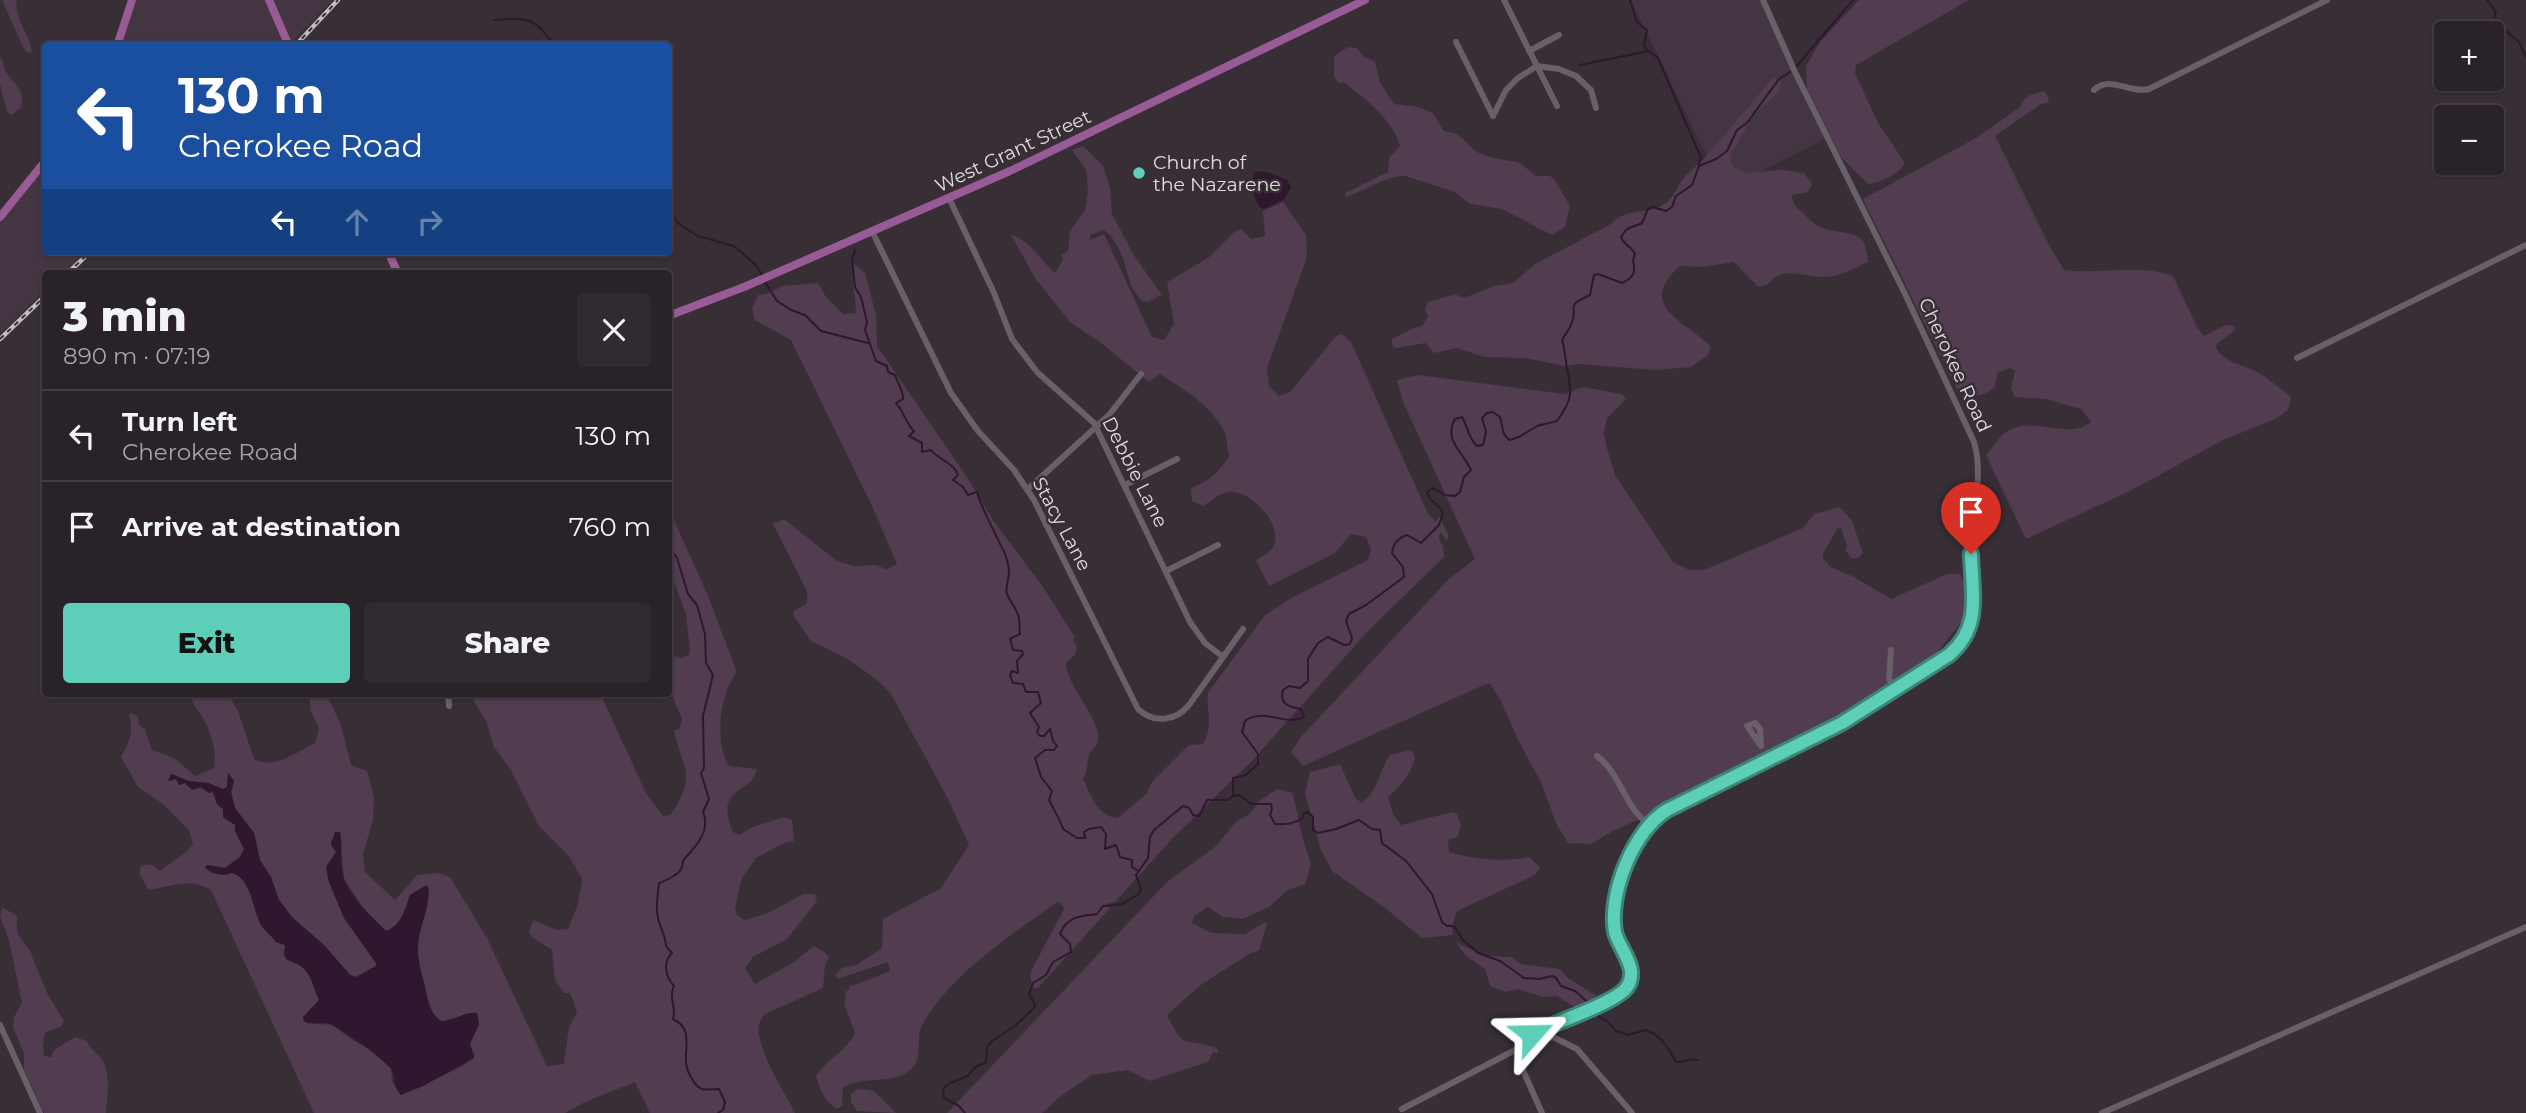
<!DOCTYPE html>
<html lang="en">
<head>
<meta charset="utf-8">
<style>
  body { margin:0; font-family:Montserrat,sans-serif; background:#312a30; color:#f1f3f6; height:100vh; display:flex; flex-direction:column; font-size:26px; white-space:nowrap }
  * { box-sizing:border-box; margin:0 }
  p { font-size:23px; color:#a5a4a8 }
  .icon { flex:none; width:38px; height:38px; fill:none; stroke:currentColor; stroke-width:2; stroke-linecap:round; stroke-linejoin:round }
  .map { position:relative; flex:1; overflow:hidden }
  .panel { position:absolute; left:42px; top:270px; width:630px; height:427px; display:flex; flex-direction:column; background:#292228; border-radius:7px; box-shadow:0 2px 5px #0004,0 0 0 2px #453f45 }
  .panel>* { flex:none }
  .banner { position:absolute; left:42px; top:42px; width:630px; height:214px; border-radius:7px; box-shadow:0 2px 5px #0004,0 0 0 2px #453f45; background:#1a4fa0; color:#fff; overflow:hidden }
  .controls { position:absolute; left:2434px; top:21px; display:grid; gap:14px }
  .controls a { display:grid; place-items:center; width:70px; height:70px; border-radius:7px; background:#292228; box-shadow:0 2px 5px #0004,0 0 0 2px #453f45; font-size:35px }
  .pin { position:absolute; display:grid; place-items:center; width:60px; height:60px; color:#fff; margin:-72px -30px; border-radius:50% 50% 50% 0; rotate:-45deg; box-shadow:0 0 7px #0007 }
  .pin .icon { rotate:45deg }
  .me { position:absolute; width:77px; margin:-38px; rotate:65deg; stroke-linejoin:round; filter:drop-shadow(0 0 5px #0008) }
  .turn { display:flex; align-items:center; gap:24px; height:147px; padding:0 21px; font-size:32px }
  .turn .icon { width:91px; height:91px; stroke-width:2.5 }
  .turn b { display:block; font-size:49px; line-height:60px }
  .lanes { display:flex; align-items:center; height:66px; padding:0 21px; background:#0003; justify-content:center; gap:35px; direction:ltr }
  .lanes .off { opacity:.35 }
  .round { display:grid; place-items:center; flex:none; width:74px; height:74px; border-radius:7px; background:#312a30 }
  .head { display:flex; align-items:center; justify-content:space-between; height:119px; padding:0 21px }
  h1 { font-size:42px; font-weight:800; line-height:52px }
  .primary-button { display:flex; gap:14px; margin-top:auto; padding:14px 21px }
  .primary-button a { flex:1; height:80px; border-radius:7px; background:#5dceb8; color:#111; font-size:28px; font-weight:800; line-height:80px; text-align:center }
  .primary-button a+a { background:#312a30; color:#f1f3f6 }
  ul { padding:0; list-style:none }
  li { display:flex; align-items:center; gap:21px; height:91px; padding:0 21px; border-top:2px solid #453f45 }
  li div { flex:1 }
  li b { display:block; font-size:26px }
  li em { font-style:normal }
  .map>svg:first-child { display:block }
  .built { fill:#433542 }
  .green { fill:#513c50; fill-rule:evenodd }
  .water { fill:#30162f }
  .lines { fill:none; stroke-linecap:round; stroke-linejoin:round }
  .stream { stroke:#30162f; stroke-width:2 }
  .minor { stroke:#695f68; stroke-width:6 }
  .major { stroke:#985b96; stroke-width:8 }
  .rail-casing { stroke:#c2bcc1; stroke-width:4.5 }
  .rail { stroke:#372e36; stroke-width:2; stroke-dasharray:5; stroke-linecap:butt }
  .route-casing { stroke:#3c8678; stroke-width:18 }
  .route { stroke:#5dceb8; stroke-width:12 }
  .poi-dot { fill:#5dceb8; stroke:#372e36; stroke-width:2.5 }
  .labels { text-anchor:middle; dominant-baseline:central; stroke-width:5; stroke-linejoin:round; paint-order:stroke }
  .street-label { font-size:19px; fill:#e1dbe0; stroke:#372e36 }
  .poi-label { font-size:19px; fill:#e1dbe0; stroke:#372e36; text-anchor:start }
</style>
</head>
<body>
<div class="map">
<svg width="2526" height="1113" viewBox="0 0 2526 1113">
  <rect width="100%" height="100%" fill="#372e36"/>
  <g class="built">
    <path d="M132 0H333L289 45 117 46Z"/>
    <path d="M1631 0H1763L1827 138 1723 190Z"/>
    <path d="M45 160 46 252H86L64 273H46L45 290 0 334V217Z"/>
  </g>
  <g class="green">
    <path d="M2 0H17C13 18 30 33 32 52L29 53 25 51Z"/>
    <path d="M1859 0H1969L1856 65 1855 73 1878 123 1905 163C1899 174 1881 183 1868 184L1841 157 1807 89 1806 66 1820 42Z"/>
    <path d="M1348 47 1357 48 1363 56 1375 62 1380 82 1394 104 1418 107 1433 113 1444 131 1457 134 1477 152 1490 157 1520 163 1536 176H1550L1555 180 1570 206 1565 227 1552 235 1502 209 1470 204 1455 192 1405 176C1386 175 1364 192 1345 197V193L1388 172 1389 158 1400 146C1396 129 1378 110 1365 99 1359 93 1352 91 1347 84L1338 82 1334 77V56Z"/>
    <path d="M0 56C3 61 4 67 6 72 14 85 26 89 21 107L12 115 7 112 0 84Z"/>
    <path d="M1773 78 1782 81 1778 93 1754 115 1731 154V162L1734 167 1746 173 1782 170 1804 173 1812 184 1808 192 1792 195C1792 203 1796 207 1803 213 1808 218 1813 224 1820 227 1844 237 1867 225 1868 262 1855 268 1839 277 1825 277 1803 278 1783 264 1767 285L1758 287 1734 262 1703 267 1680 266C1634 307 1688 322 1711 347L1708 355 1691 367 1656 370 1580 364 1564 366 1525 358 1484 357 1457 348 1434 353 1426 343 1395 348 1392 344V339L1413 328 1422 326 1428 317 1425 309 1428 302 1455 294 1464 298 1494 286 1513 283 1535 264 1611 224C1629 205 1648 217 1667 202 1675 195 1679 182 1687 174 1691 170 1696 166 1700 163Z"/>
    <path d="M2044 91 2049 98 2048 103 2041 104 1995 136 2049 245 2064 270C2100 275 2138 263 2173 276L2198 329 2204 336 2226 325 2234 326 2235 330 2217 344 2216 347C2225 364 2243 364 2259 373 2270 380 2280 388 2291 397L2288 410 2275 419 2221 441 2132 490 2026 539 1986 455C1993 448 2000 434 2009 430 2035 416 2067 441 2091 422L2081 409 2046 399 2015 397 2011 389 2015 371 2010 368 1997 373 1995 387C1982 398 1973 397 1958 391L1863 199 1976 138 2020 107C2024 95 2033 94 2044 91Z"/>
    <path d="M1083 146 1103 166 1110 188 1112 214 1135 257 1162 295 1147 302 1141 300C1138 296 1133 290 1131 285 1125 266 1121 243 1104 230L1090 235V240L1104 234 1152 337 1164 340 1174 324 1167 282 1208 258 1233 233 1241 229 1251 239 1265 236 1263 211 1283 202 1306 235 1307 257 1267 368 1269 386 1279 396 1290 392 1336 336 1342 334 1351 342 1428 514 1434 519 1435 523 1439 516 1449 536 1447 541 1440 532 1439 540 1443 546 1444 557 1369 630 1252 761 1171 840 1115 902 1109 903 1107 907 1110 908 1037 989 1032 986 1030 973 1064 909 1061 903 1057 902C1012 935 963 965 931 1011 927 1016 922 1024 920 1030 917 1041 922 1057 913 1067 895 1087 863 1074 843 1088L842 1106 837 1109C824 1101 820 1090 816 1076 827 1059 846 1051 855 1033L844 1003 846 998 845 992 849 990V987L890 971 888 962 838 979 835 975 842 968 856 965 882 948 883 919 941 888 969 845 948 799 891 694 876 679 846 658 811 641 793 615 795 610 807 604V591L773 524 784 519 837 561 853 566 876 565 886 569 897 564 873 508 791 340 755 320 752 308 758 295 766 294 783 286 818 283 826 297 843 314 856 313C856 296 850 281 854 264L865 273 876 315 877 346 969 480 993 520 1043 587 1074 636 1073 641 1077 647 1075 655 1066 663C1066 687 1105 722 1097 744 1095 748 1091 750 1090 753 1086 762 1089 769 1083 779 1091 795 1098 817 1118 818L1146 794 1152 782 1189 745 1203 744C1214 725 1206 714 1208 693L1265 615 1293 597 1368 560 1371 549 1366 537 1351 534 1335 553 1269 586 1256 561C1261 556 1270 553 1273 547 1285 527 1251 488 1227 492 1220 493 1210 502 1203 506L1192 501 1191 488C1210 481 1219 472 1229 456 1227 447 1227 436 1223 429 1210 405 1182 388 1160 374L1149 382 1101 343 1070 322 1035 278 1011 235C1031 240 1041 261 1055 273L1063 259 1061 255 1068 251 1070 231 1085 210 1088 191 1086 170 1072 150Z"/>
    <path d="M1418 375 1565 394 1583 387 1622 394 1626 399 1607 418 1604 432 1606 445 1615 475 1673 562 1689 570H1704L1803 528 1814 514 1840 507 1852 521 1863 553 1858 558H1851L1845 550 1847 546 1841 528 1837 529 1823 554V558L1831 567 1854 577 1891 599 1947 574H1960L1967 588V615L1932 659 1796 746 1718 778 1664 808 1613 831 1591 844 1568 843 1557 825 1540 780 1518 740 1501 701 1490 684H1486L1303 766 1291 752 1300 738 1448 580 1475 559 1403 402 1397 380Z"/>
    <path d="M669 509 708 596 737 672C720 693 714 742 729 766L756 769C756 794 712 784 733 832L740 835C753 824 768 823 784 817L792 820 794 841 784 843 756 858 742 878 735 909 737 915 744 920 768 913 803 894H815L817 901 787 939 753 957 745 968 755 984 794 962 814 946 826 953 829 958 825 965 823 988 765 1014C760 1019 757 1027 759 1035 764 1062 783 1089 795 1113H650L635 1082 585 1102 565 1113H314L211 890C190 877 172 886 149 890L139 874 141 866C149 863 154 864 160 871L187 851 193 844 189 830 163 804 138 787 121 757C130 740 134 733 129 714L132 713 138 717 139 725 145 729 152 750 174 758 195 776 214 768C217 752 211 732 203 718 198 710 191 703 190 693H227L238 711 254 759C274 770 297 752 315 743L319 728 311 712 309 693H326L341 725 351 765 367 771 374 797 373 820 363 854 365 872 395 900 417 875 439 873 450 877 487 938 547 1066 564 1064 569 1027 577 1012 570 993H564L555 980 552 950 533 938 529 932 533 920 557 930 568 929 578 904 582 879 569 856 539 826 511 770 494 747 486 721 469 693H600L646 793 663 816 670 815C678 805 687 789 686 774 686 766 676 743 674 731L680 728 682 719 669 688V655L681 658 689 655 690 650 686 614 672 576 669 558ZM228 773 234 781 231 792 235 808 254 833 260 860 265 871 271 877 279 900 291 917 322 943 350 975 356 977 376 966V963L344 918 329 882 326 867 336 852 331 846V841L340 832 344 879 363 908 386 931C402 926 405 909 410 895L424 886 429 889V895L420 929 417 959 425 986V996L434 1015 441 1021C455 1021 465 1011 477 1013L479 1024 470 1044 475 1056 461 1067 401 1095 392 1082 391 1069 370 1049 352 1040 333 1025 306 1023 303 1017 319 1000C310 979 312 967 287 960L284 955 285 945 276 942C272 936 264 930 262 926 254 913 250 877 235 873 228 871 219 873 212 873L205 867 207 865 225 868 240 857 244 849 235 831 236 825 223 817V809L217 804 213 792 185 783 179 785 176 779 170 777 173 774 188 781 208 783 223 789 227 787Z"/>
    <path d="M1411 750 1415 757C1411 774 1401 786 1388 797L1393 814 1401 825 1452 812 1457 814 1461 825 1458 837 1448 840 1449 852C1477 860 1501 862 1530 857L1540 868 1535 875 1457 911 1452 926 1453 935 1422 938 1385 908 1332 871 1321 850 1305 793 1310 772 1340 764 1355 798 1362 803C1380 788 1378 772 1390 755Z"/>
    <path d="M1277 789 1293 793 1303 839 1311 864 1305 884 1288 890 1269 907 1242 919 1223 917 1208 907 1194 916 1192 923 1211 933 1245 934 1265 922 1267 924 1259 950 1251 953 1202 984 1167 1015C1186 1055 1187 1035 1218 1049V1053L1213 1052 1208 1062 1150 1081 1128 1070 1092 1075 1062 1095 1042 1113H947L1168 881 1215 847 1236 822 1251 813 1258 802Z"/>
    <path d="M2 907 17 916V933L30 951 47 993 64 1021 62 1026 45 1033 43 1047 44 1056 51 1057 54 1050 75 1037 87 1041C90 1050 100 1054 104 1063 111 1081 107 1095 106 1113H44L24 1069V1053L13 1028 14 1017 22 1003 9 940 0 916Z"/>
    <path d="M1456 942 1485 956 1511 957 1521 964 1560 969 1568 978 1598 997 1578 1009 1557 996 1543 997 1518 989 1506 992 1490 986 1485 969 1464 954Z"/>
    <path d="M858 1089 874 1091 896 1113 857 1111 851 1102V1094Z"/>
  </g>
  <g class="water">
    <path d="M1264 171 1287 180 1291 187 1285 199 1264 209 1259 207C1253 195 1249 185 1255 172Z"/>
    <path d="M228 773 234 781 231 792 235 808 254 833 260 860 271 877 279 900 292 917 325 946 350 975 356 977 376 966V963L344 918 329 882 326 867 336 852 331 844 335 832H340C343 846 339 861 343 875 349 896 370 915 386 931 401 926 405 910 410 895L427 885C433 902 419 926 418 944 417 960 422 972 425 987 428 1000 429 1012 441 1021 455 1021 465 1011 477 1013L479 1024 470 1044 474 1058 423 1086 401 1095C392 1085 395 1079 392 1070 388 1061 339 1028 330 1024 322 1021 312 1026 304 1021L303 1017 319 1000C310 979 311 967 287 960L284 955 285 945 276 942C272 936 264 930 261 925 252 909 252 879 232 873 223 877 213 874 205 868L207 865 225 868 240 857 244 849 235 831V825L223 817V809L217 804 213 792 209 793 201 787 192 790 185 783 179 785 176 779 168 781 171 774 188 781 208 783 223 789 227 787Z"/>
  </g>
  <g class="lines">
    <g class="stream">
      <path d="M1630 0 1637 22 1647 30 1644 45 1647 50"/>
      <path d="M2487 0 2496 12 2494 19 2496 22 2519 42 2526 57"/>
      <path d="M494 20C507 19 527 16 538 26 546 33 547 38 558 46"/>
      <path d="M1580 65 1649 51 1658 58 1701 158 1699 164"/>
      <path d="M1795 68 1853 0"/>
      <path d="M668 209 679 224 698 236 734 246 756 265 763 277"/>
      <path d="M855 250 852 260 855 287 861 297 867 322 865 330 876 361 887 366 888 372 895 375C897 381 904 393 903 399L896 403C904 412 905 422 914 431L909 436 922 443V452L931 450C938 459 955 464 958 475L953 480 963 487 968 495 977 492C983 512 993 528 1001 546 1005 552 1009 565 1009 572 1009 579 1005 587 1007 594 1010 601 1018 611 1019 618 1020 623 1019 629 1020 634L1010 639 1013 650 1022 651 1023 654 1017 661 1018 673 1012 671 1010 675 1013 683 1023 684 1026 692H1038L1041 703 1030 713 1039 727 1037 732 1040 736H1044L1050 729 1053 741 1057 746 1054 750H1045L1035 758 1041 777 1052 791 1049 800C1054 810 1060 819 1063 829L1077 838H1085L1084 832 1089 829 1101 827 1106 834 1105 849 1116 845 1120 857 1132 860V867L1137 870"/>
      <path d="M765 282 777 301 791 310 805 315 821 331 868 343"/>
      <path d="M670 548 677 558 688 594 697 605 705 634 706 663 713 675 703 716 704 768 701 773 709 799 703 812C711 830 696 847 684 859 682 862 683 866 681 869 678 875 665 881 659 883 658 894 655 907 658 918 660 928 666 937 666 946L672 953C662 963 666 977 674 986 668 998 677 1008 673 1019 699 1031 677 1057 691 1077 694 1082 696 1087 702 1089 707 1090 714 1089 719 1089L725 1102 723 1110 718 1113"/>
      <path d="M1233 796 1239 795 1251 804H1271L1272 809 1270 815 1275 824C1286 825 1293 824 1303 818V814L1308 812 1313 817V830L1318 833 1336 829 1359 820 1372 829 1380 830 1382 843 1406 861 1432 894 1442 922 1447 926H1454L1463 940 1478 953 1500 961 1524 978 1539 979 1552 976 1556 978 1561 986 1575 991 1592 1006"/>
      <path d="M1596 1010 1599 1017 1607 1021 1616 1031 1628 1035 1646 1030C1662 1036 1668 1048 1676 1062 1684 1062 1690 1058 1698 1060"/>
      <path d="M965 1113 959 1106 944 1098 943 1089 948 1084 968 1076 974 1068 986 1062 987 1047 992 1041 1016 1025 1034 1008 1035 1004 1029 994 1033 983 1046 975 1053 962 1071 952 1070 944 1060 934C1067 916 1081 916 1097 914L1103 906 1122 904 1139 894 1141 889 1136 875 1148 858 1150 837 1154 830 1183 806 1189 808 1193 815 1199 816 1207 800H1229L1233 795V778L1246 775 1258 764V754L1242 732 1245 721C1264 707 1285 727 1304 717L1301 709C1289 707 1279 704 1283 690L1289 686 1300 688 1308 681V659L1318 643 1328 637 1344 645 1350 644 1352 638 1346 621 1349 614 1366 605 1404 577 1403 567 1392 553C1393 543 1398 538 1407 535L1421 543 1439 525 1443 513C1439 504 1430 503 1427 492L1433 488 1445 495 1455 496 1460 492 1464 477 1471 470C1463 452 1443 440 1455 419L1462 417C1468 427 1468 438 1477 446L1483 445 1486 432 1482 418 1487 413 1493 412 1500 417 1504 434 1509 440 1519 437 1537 426 1557 421C1573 399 1572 393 1567 368 1565 358 1565 349 1562 340 1565 334 1569 330 1571 325 1580 305 1562 308 1590 295L1594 275 1598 274 1622 283C1634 277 1636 273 1633 260L1635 254C1632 247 1624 244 1621 238 1626 226 1632 228 1642 223L1648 209 1653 207 1666 211 1672 207 1676 196 1692 185 1699 166 1716 159 1727 151 1737 130 1747 123 1779 79 1790 72"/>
    </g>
    <g class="minor">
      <path d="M1504 0 1557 106"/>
      <path d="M1456 42 1493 116"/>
      <path d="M1529 51 1559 35"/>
      <path d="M2094 90C2110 75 2130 94 2149 89L2327 0"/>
      <path d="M1493 116 1506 90 1518 78 1537 66 1559 69 1576 76 1591 90 1596 108"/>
      <path d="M949 198 994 293 1012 339 1037 372 1094 423 1190 622 1205 643 1223 657"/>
      <path d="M872 231 951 393 978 431 1014 470 1034 500 1138 709C1154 724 1176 721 1189 705L1243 629"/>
      <path d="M2297 358 2526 245"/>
      <path d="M1125 485 1177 459"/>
      <path d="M1028 489 1109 415 1141 374"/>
      <path d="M1166 571 1218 545"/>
      <path d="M1891 650 1889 679 1895 689"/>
      <path d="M448 693 449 706"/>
      <path d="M1755 723 1760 729 1761 746 1747 726Z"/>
      <path d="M1597 756C1621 774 1624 806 1648 824"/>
      <path d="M0 1025 40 1113"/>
      <path d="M1402 1109 1521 1047 1553 1037 1577 1049 1632 1113"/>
      <path d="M1542 1113 1521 1066V1047C1538 1016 1615 1013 1630 983 1637 966 1619 949 1616 933 1607 894 1634 830 1667 810 1748 773 1827 733 1902 685 1924 671 1956 657 1968 632 1980 607 1969 566 1972 537 1974 507 1983 472 1974 442L1906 296 1795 72 1763 0"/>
      <path d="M2102 1113 2526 927"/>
    </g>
    <g class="major">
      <path d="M269 0 289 46"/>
      <path d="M117 46 132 0"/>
      <path d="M0 217 46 160"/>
      <path d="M388 252 398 273"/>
      <path d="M668 316 744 287 1010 171 1365 0"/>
    </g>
    <g class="rail-casing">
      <g id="rail">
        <path d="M295 46 338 0"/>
        <path d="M68 273 90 252"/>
        <path d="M0 339 46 295"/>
      </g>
    </g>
    <use href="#rail" class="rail"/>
  </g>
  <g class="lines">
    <g class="route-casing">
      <path id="route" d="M1532 1034C1553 1023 1616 1003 1627 987 1640 969 1619 949 1615 932 1608 893 1634 830 1667 810L1842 723 1949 655C1982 627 1972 593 1971 554"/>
    </g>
    <use href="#route" class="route"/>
  </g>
  <circle class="poi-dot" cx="1139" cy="173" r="7"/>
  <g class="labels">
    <g class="street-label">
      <text transform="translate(1013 151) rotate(-25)">West Grant Street</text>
      <text transform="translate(1955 365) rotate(65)">Cherokee Road</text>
      <text transform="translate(1135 472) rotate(63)">Debbie Lane</text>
      <text transform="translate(1062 524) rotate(62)">Stacy Lane</text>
    </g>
    <g class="poi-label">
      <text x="1153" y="162">Church of<tspan x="1153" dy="22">the Nazarene</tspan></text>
    </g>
  </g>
</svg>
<div class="controls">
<a>+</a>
<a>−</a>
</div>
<div class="pin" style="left:1971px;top:554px;background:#d93025"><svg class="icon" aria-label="arrive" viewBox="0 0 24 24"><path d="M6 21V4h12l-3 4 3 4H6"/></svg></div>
<svg class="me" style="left:1532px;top:1034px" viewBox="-20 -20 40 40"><path d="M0-17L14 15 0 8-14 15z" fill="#5dceb8" stroke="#fff" stroke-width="4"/></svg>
<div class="banner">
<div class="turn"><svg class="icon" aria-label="left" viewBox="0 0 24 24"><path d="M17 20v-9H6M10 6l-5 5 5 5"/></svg><div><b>130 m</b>Cherokee Road</div></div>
<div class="lanes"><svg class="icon" aria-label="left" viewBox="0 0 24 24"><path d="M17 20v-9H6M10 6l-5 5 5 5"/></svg><svg class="icon off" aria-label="ahead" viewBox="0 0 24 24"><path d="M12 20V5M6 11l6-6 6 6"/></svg><svg class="icon off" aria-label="right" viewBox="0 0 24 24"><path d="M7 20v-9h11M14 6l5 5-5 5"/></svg></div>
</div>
<section class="panel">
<div class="head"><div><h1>3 min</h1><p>890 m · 07:19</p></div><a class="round"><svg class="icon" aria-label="close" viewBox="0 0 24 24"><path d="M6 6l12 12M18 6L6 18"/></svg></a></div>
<ul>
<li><svg class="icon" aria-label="left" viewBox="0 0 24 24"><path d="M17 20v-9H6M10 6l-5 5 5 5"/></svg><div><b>Turn left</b><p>Cherokee Road</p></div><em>130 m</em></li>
<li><svg class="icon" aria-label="arrive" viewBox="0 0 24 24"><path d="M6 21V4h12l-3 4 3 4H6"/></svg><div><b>Arrive at destination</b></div><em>760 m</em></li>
</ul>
<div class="primary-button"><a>Exit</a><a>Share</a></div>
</section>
</div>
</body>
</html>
